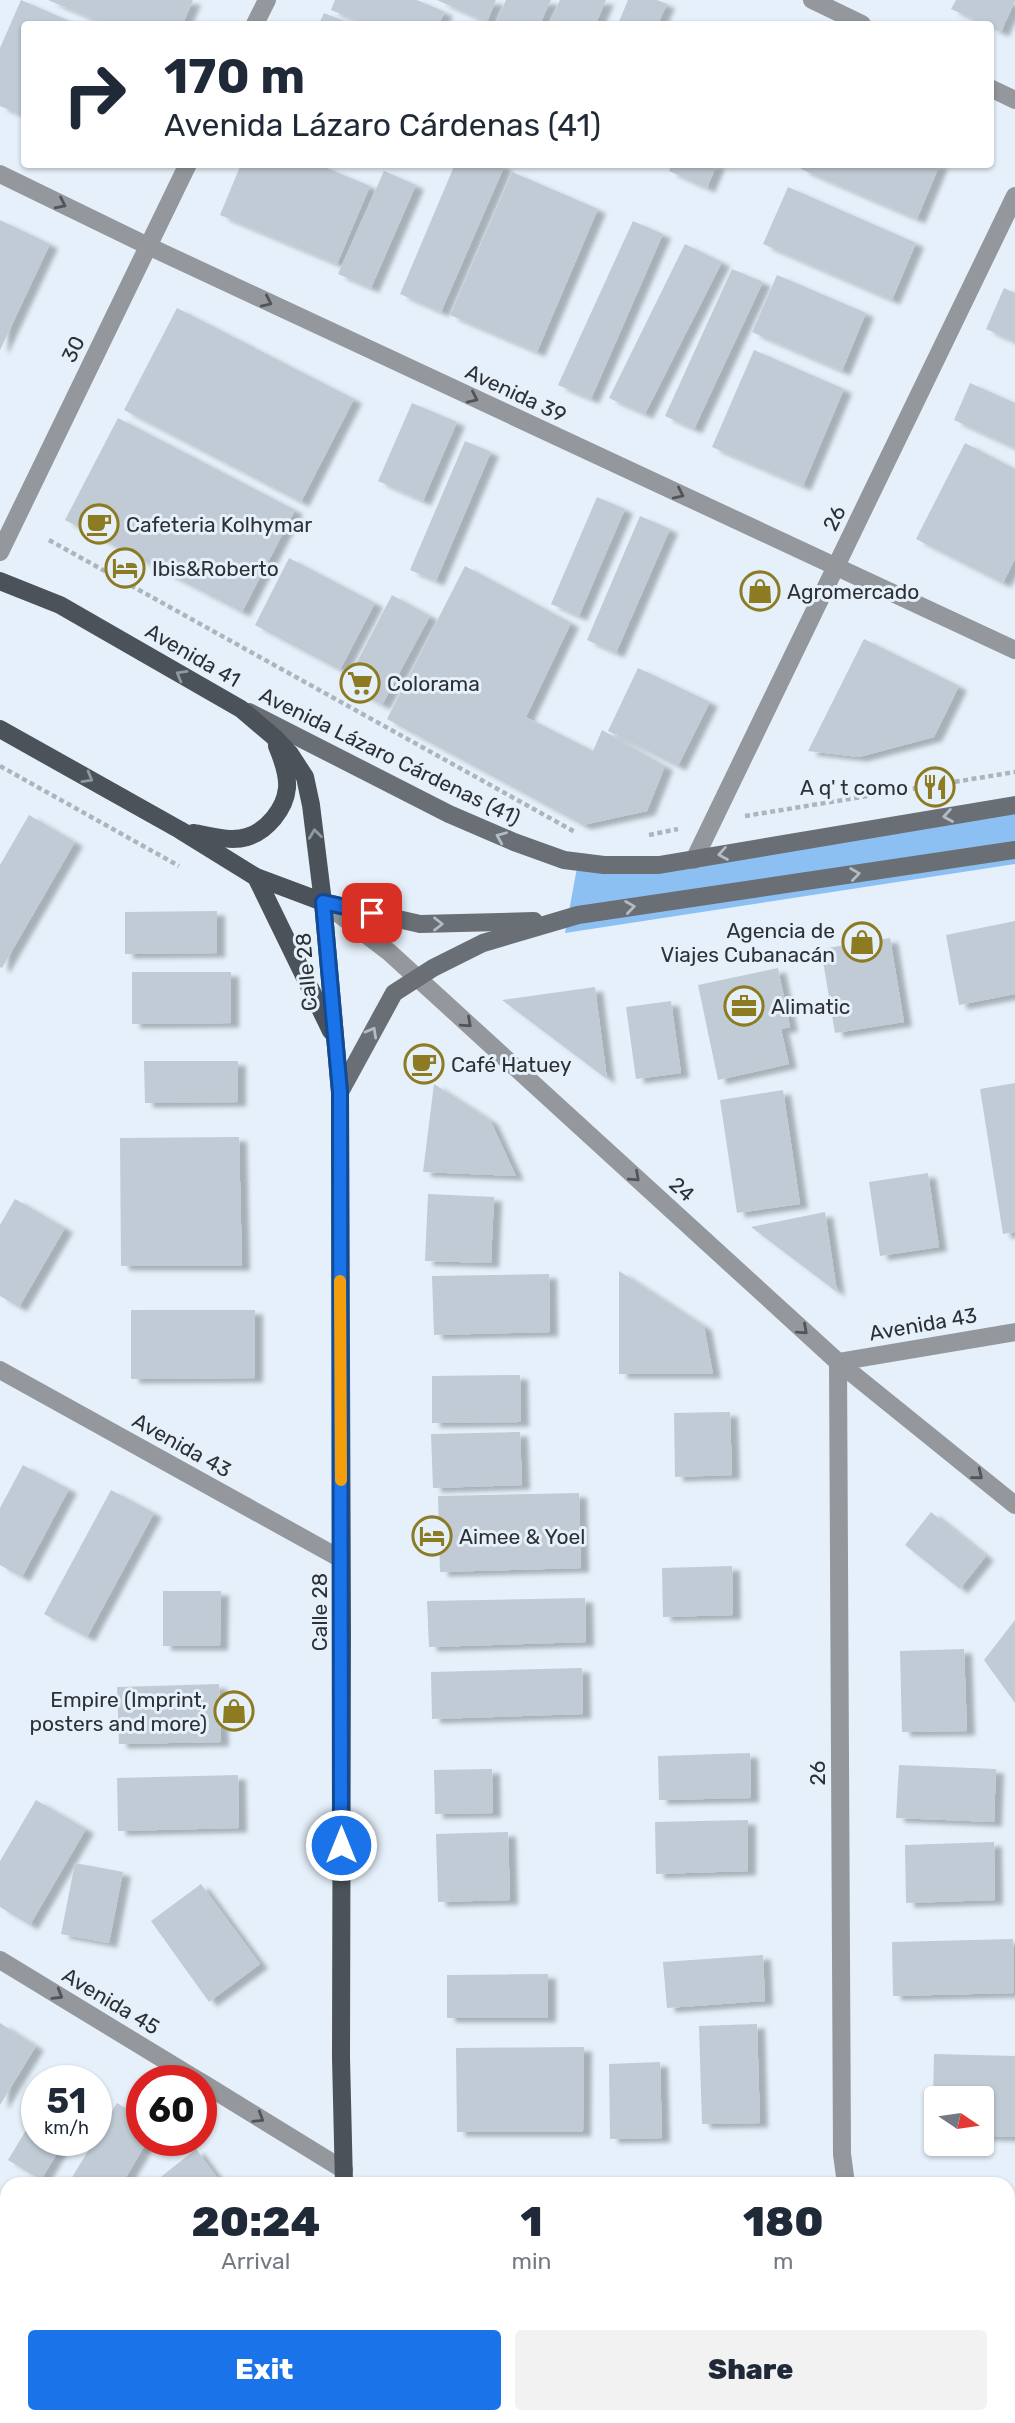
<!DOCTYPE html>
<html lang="en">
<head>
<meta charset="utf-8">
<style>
  body { margin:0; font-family:Rubik,sans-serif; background:#f2f2f3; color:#1f2937; height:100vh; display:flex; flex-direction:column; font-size:26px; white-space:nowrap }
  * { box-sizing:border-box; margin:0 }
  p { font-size:23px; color:#747a83 }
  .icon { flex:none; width:38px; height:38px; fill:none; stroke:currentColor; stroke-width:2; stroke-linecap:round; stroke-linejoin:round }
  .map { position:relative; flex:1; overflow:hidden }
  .side { position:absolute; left:0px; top:2177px; width:1015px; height:247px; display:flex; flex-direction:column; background:#fff; border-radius:21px 21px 0 0; box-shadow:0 2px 5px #0004 }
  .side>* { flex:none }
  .banner { position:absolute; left:21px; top:21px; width:973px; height:147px; border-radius:7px; box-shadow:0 2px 5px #0004; background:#fff; color:#1f2937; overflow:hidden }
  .needle { width:46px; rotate:103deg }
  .tools { position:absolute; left:924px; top:2086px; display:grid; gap:14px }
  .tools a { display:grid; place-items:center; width:70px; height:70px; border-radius:7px; background:#fff; box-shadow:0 2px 5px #0004; font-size:35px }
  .speed { position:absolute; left:21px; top:2065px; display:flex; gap:14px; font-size:35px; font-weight:700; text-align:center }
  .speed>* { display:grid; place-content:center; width:91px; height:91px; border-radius:50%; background:#fff; box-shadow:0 2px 5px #0004; line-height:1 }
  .speed small { font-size:18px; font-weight:400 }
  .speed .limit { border:10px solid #d22; background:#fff; color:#111 }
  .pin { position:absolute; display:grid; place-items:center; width:60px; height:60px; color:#fff; margin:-30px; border-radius:14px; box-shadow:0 4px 10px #0006 }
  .me { position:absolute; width:77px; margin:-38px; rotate:0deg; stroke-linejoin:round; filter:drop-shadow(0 0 5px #0008) }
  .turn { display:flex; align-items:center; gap:24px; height:147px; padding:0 28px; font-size:32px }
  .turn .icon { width:91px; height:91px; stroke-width:2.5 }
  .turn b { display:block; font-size:49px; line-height:60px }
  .eta { display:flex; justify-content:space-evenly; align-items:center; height:119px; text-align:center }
  .eta b { font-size:42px; font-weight:800; line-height:49px }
  .action { display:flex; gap:14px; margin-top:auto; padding:14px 28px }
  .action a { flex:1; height:80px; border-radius:7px; background:#1a73e8; color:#fff; font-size:28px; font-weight:800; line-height:80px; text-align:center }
  .action a+a { background:#f2f2f3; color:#1f2937 }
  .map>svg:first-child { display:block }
  .green { fill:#8cc0f2 }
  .building { fill:#c0cbd5; filter:url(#shadow) }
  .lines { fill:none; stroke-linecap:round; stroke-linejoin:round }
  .path { stroke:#acb5bd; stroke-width:4.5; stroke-dasharray:5 3.5; stroke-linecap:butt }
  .minor { stroke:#94989c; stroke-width:18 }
  .tertiary { stroke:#94989c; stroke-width:18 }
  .secondary { stroke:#696f75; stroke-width:18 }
  .primary { stroke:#4b5259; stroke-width:18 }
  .oneway { stroke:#515458 }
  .oneway2 { stroke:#9099a1 }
  .oneway3 { stroke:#b3bcc5 }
  .route-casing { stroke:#114b97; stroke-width:18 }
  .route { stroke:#1a73e8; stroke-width:12 }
  .slow { stroke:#f59e0b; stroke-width:12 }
  .labels { text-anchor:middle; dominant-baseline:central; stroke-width:6; stroke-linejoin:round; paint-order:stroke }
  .street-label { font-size:21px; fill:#2d3034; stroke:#e5f0fa }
  .poi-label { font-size:21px; fill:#2d3034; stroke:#e5f0fa; text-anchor:start }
</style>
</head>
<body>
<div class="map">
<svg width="1015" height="2423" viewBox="0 0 1015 2423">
  <defs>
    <filter id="shadow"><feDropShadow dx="8" dy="4.5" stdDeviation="2" flood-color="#0004"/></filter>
  </defs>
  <rect width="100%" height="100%" fill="#e5f0fa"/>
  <path class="green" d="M1015 809V864L565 933 578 862 604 865Z"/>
  <g class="building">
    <path d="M21 0 67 20 65 24H24V116L0 106V48Z"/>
    <path d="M48 0H193L183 24H105Z"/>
    <path d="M335 0H417L445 12 439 24H366L331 10Z"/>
    <path d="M437 0H496L487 22Z"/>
    <path d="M506 0H551L540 24H495Z"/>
    <path d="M560 0H606L596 24H549Z"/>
    <path d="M628 0H657L667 4 658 24H618Z"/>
    <path d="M956 0H1015V1L1001 32 990 27V24H985L951 9Z"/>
    <path d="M324 13 352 24H319Z"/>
    <path d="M241 164H317L370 186 337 264 220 215Z"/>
    <path d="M455 164H498L504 167 441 312 400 294Z"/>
    <path d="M672 164H717L707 188 669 171Z"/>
    <path d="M803 164H940L917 219 801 169Z"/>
    <path d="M384 171 416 185 371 288 338 274Z"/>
    <path d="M512 172 598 209 537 352 450 315Z"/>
    <path d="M788 187 916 243 892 300 763 244Z"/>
    <path d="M0 220 50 244 0 350Z"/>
    <path d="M633 221 663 234 591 399 558 385Z"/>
    <path d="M685 244 722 262 645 414 609 398Z"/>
    <path d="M732 269 763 282 694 429 665 416Z"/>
    <path d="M777 275 866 313 842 371 752 332Z"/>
    <path d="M1004 288 1015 293V342L986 329Z"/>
    <path d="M177 308 354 399 301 502 124 410Z"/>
    <path d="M754 350 844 389 803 486 712 447Z"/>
    <path d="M970 383 1015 403V448L954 420Z"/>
    <path d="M412 403 457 422 423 501 378 481Z"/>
    <path d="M118 418 295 510 242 612 65 520Z"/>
    <path d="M465 441 491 452 436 581 410 570Z"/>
    <path d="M965 443 1015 469V559L1003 583 916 539Z"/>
    <path d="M597 497 625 509 579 616 551 604Z"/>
    <path d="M640 516 670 529 616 653 587 640Z"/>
    <path d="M289 558 375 603 340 670 255 625Z"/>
    <path d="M465 566 571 623 526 717 593 751 602 730 665 766 647 811 583 825 387 719Z"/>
    <path d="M392 595 430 616 382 705 345 685Z"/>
    <path d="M864 639 959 686 934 737 859 757 808 751Z"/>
    <path d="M638 668 710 702 678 766 608 731Z"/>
    <path d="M29 815 75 842 2 968 0 967V865Z"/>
    <path d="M217 911V953L125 954V912Z"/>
    <path d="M1015 921V994L959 1005 946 935Z"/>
    <path d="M890 938 904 1022 835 1033 821 949Z"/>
    <path d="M778 968 790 1027 781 1029 789 1064 718 1080 698 985Z"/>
    <path d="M132 972H231V1023L132 1024Z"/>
    <path d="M595 987 607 1079 502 1000Z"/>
    <path d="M671 1001 681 1073 636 1079 626 1007Z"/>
    <path d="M144 1061H238V1102L145 1103Z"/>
    <path d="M1015 1083V1232L1003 1234 980 1089Z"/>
    <path d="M434 1084 490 1120 516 1176 423 1172Z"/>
    <path d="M783 1090 800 1204 737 1213 720 1100Z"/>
    <path d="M239 1137 242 1266H121L120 1138Z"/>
    <path d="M928 1173 939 1247 880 1256 869 1182Z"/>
    <path d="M428 1194 494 1197 491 1263 425 1261Z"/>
    <path d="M15 1199 65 1228 19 1307 0 1296V1225Z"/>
    <path d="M825 1212 837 1292 751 1227Z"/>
    <path d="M619 1271 704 1326 713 1374H619Z"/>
    <path d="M549 1274 550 1332 434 1335 432 1276Z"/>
    <path d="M131 1310H255V1378L131 1379Z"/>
    <path d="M520 1375 521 1422 432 1423V1376Z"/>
    <path d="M730 1412 732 1475 675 1477 674 1413Z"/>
    <path d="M520 1432 522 1485 433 1488 431 1434Z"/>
    <path d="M23 1465 69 1489 22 1577 0 1565V1508Z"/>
    <path d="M111 1490 154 1513 87 1637 44 1614Z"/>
    <path d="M579 1493 581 1568 440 1572 438 1496Z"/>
    <path d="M931 1512 986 1556 960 1589 905 1545Z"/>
    <path d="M732 1566 733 1615 663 1617 662 1568Z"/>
    <path d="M163 1591H221L220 1646H163Z"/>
    <path d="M585 1598 586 1642 429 1647 427 1601Z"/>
    <path d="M1015 1620V1703L984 1660Z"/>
    <path d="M964 1649 967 1731 902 1732 900 1651Z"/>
    <path d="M582 1668 583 1714 432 1719 431 1672Z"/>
    <path d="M219 1684 221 1742 119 1744 117 1687Z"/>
    <path d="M750 1753 751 1798 659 1800 658 1756Z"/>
    <path d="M899 1765 996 1769 994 1822 896 1818Z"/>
    <path d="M492 1769 493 1813 435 1814 434 1770Z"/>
    <path d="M238 1775 239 1828 118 1831 117 1778Z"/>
    <path d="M36 1800 86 1829 30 1925 0 1907V1861Z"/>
    <path d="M748 1820V1871L656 1874 655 1822Z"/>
    <path d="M508 1832 510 1900 438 1902 436 1834Z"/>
    <path d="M994 1842 995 1900 906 1903 905 1845Z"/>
    <path d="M75 1863 123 1872 109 1943 61 1934Z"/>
    <path d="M201 1884 260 1964 209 2002 151 1921Z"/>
    <path d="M1013 1939 1014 1993 893 1996 892 1942Z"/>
    <path d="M763 1955 765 2001 667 2008 663 1962Z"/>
    <path d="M548 1974V2018H447V1975Z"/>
    <path d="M0 2023 36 2046 0 2105Z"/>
    <path d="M757 2024 760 2123 702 2124 699 2026Z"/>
    <path d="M584 2047 583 2132H457L456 2048Z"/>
    <path d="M934 2054 1015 2056V2137L982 2136V2098H936V2135H932Z"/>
    <path d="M660 2062 662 2138 610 2139 609 2064Z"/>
    <path d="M66 2065 92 2081H56Z"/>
    <path d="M117 2103 142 2118V2140H148L122 2184H68Z"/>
    <path d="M37 2112V2140H65L41 2180 8 2160Z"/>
    <path d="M196 2149 222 2184H152Z"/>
    <path d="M0 2203 7 2209V2240L0 2249Z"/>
    <path d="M0 2362 7 2368V2410L0 2419Z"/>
    <path d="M1015 2388V2423H931L930 2417H1008V2389Z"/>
    <path d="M37 2417H81L86 2420 83 2423H32Z"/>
    <path d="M193 2417H275L257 2423H194Z"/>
    <path d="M533 2417H580L582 2423H515Z"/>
    <path d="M657 2417H804V2418L771 2423H658Z"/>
  </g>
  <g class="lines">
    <g class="path">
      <path d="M49 540 575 832"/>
      <path d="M0 766 179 866"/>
      <path d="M745 816 1015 772"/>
      <path d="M649 835 678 829"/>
    </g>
    <g class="minor">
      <path d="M812 0 862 24"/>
      <path d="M990 88 1015 100"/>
      <path d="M0 174 148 246 1015 650"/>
      <path d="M694 860 1015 196"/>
      <path d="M323 902 389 952 838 1362 1015 1505"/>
      <path d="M0 1370 341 1559"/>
      <path d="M0 1960 199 2081"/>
      <path d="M201 2082 344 2170"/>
      <path d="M846 2184 842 2154 838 1362 1015 1332"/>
      <path d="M1008 2233H1015"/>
      <path d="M880 2417 881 2423"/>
    </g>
    <g class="tertiary">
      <path d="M255 24 267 0"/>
      <path d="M0 552 188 164"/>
    </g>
    <g class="secondary">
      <path d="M249 712 449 814 514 842 564 860 604 865H659L1015 805"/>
      <path d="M323 902 420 924 534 921"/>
      <path d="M340 1092 394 993 433 968 483 943 578 915 1015 850"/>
    </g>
    <g class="primary">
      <path d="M0 581 60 605 241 709 274 737 290 754 305 777 311 805 323 902 340 1092 342 1632 341 2058 344 2184"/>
      <path d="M0 729 180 830 256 877 323 902"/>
      <path d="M193 833C211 836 230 842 247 837 267 831 285 809 287 788 288 775 282 758 277 746"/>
      <path d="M256 877 331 1031"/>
      <path d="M374 2417 375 2423"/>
    </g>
  </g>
  <defs><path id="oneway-chevron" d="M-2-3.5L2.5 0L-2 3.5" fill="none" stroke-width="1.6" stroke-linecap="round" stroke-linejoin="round" transform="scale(1.75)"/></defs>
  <g class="oneway">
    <use href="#oneway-chevron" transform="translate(61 204) rotate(26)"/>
    <use href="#oneway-chevron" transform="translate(267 302) rotate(25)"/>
    <use href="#oneway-chevron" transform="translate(473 398) rotate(25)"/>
    <use href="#oneway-chevron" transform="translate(679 494) rotate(25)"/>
    <use href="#oneway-chevron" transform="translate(467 1023) rotate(42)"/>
    <use href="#oneway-chevron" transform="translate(635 1177) rotate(42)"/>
    <use href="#oneway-chevron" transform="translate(803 1330) rotate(42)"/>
    <use href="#oneway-chevron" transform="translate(978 1475) rotate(39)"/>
    <use href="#oneway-chevron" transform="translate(58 1995) rotate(31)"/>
    <use href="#oneway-chevron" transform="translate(259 2118) rotate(32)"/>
  </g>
  <g class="oneway2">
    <use href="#oneway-chevron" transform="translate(181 675) rotate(-150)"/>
    <use href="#oneway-chevron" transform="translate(88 778) rotate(30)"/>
    <use href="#oneway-chevron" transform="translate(315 834) rotate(-97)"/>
  </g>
  <g class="oneway3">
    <use href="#oneway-chevron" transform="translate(948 816) rotate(170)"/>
    <use href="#oneway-chevron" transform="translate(501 837) rotate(-157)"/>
    <use href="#oneway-chevron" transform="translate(723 854) rotate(170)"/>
    <use href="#oneway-chevron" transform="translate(855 874) rotate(-8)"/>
    <use href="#oneway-chevron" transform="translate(630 907) rotate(-8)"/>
    <use href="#oneway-chevron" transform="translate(438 924)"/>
    <use href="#oneway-chevron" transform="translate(372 1032) rotate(-61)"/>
  </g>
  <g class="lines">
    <g class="route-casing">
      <path id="route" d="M341 1845 340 1092 323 902 372 913"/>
    </g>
    <use href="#route" class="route"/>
    <path class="slow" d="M340 1281 341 1480"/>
  </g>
  <defs>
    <g id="cafe-ring" transform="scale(2.0125)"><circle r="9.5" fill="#e5f0fa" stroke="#8c7b21" stroke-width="1.5"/><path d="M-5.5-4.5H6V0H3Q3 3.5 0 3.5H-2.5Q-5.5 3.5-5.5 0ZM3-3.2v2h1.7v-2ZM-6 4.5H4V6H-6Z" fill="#8c7b21"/></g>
    <g id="hotel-ring" transform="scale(2.0125)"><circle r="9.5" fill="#e5f0fa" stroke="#8c7b21" stroke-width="1.5"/><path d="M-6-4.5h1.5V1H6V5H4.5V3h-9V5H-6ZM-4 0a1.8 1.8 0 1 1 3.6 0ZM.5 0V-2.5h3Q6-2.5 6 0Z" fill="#8c7b21"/></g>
    <g id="shop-ring" transform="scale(2.0125)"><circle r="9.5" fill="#e5f0fa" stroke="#8c7b21" stroke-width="1.5"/><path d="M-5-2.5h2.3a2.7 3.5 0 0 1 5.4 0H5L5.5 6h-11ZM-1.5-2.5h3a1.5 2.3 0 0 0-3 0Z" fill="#8c7b21"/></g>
    <g id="supermarket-ring" transform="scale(2.0125)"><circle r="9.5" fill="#e5f0fa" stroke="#8c7b21" stroke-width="1.5"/><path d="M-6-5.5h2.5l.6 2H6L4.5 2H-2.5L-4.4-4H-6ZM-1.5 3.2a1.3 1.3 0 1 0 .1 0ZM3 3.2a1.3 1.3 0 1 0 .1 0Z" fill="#8c7b21"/></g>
    <g id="restaurant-ring" transform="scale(2.0125)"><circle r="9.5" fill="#e5f0fa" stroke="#8c7b21" stroke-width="1.5"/><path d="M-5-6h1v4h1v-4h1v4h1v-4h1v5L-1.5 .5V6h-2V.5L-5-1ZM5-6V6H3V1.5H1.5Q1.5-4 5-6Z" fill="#8c7b21"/></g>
    <g id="office-ring" transform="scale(2.0125)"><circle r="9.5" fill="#e5f0fa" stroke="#8c7b21" stroke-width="1.5"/><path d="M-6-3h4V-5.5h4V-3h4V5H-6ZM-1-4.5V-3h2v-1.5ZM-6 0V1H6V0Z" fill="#8c7b21"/></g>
  </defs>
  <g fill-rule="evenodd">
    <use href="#cafe-ring" x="99" y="524"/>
    <use href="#hotel-ring" x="125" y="568"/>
    <use href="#shop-ring" x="760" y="591"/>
    <use href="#supermarket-ring" x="360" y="683"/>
    <use href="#restaurant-ring" x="935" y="787"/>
    <use href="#shop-ring" x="862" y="942"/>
    <use href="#office-ring" x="744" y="1006"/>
    <use href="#cafe-ring" x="424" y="1064"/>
    <use href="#hotel-ring" x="432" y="1536"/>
    <use href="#shop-ring" x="234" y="1711"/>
  </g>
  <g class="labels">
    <g class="street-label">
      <text transform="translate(73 349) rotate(-64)">30</text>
      <text transform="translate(516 393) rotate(25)">Avenida 39</text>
      <text transform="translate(834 518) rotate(-64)">26</text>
      <text transform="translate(193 655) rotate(30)">Avenida 41</text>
      <text transform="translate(390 756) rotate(26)">Avenida Lázaro Cárdenas (41)</text>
      <text transform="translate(306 972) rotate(-95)">Calle 28</text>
      <text transform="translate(682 1189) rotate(42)">24</text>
      <text transform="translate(923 1324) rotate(-10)">Avenida 43</text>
      <text transform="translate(182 1445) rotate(29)">Avenida 43</text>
      <text transform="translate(319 1612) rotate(-90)">Calle 28</text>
      <text transform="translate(817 1773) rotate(-90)">26</text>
      <text transform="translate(111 2001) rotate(31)">Avenida 45</text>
    </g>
    <g class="poi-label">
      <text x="126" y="524">Cafeteria Kolhymar</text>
      <text x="152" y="568">Ibis&amp;Roberto</text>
      <text x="787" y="591">Agromercado</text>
      <text x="387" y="683">Colorama</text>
      <text x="908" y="787" text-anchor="end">A q' t como</text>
      <text x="835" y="930" text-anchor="end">Agencia de<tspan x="835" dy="24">Viajes Cubanacán</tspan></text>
      <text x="771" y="1006">Alimatic</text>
      <text x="451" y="1064">Café Hatuey</text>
      <text x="459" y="1536">Aimee &amp; Yoel</text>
      <text x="207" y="1699" text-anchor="end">Empire (Imprint,<tspan x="207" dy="24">posters and more)</tspan></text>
    </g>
  </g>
</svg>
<div class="tools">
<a><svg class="needle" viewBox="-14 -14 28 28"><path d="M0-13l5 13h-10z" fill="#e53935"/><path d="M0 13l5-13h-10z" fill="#747a83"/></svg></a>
</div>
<div class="speed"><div>51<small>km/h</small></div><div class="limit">60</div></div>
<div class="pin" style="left:372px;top:913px;background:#d93025"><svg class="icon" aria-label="arrive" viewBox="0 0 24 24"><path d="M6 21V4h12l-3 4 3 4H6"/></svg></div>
<svg class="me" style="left:341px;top:1845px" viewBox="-20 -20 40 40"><circle r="17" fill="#1a73e8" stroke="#fff" stroke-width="3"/><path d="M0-11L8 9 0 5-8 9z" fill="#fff"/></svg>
<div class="banner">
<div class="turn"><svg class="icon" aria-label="right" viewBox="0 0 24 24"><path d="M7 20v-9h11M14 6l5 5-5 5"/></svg><div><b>170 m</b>Avenida Lázaro Cárdenas (41)</div></div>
</div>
<section class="side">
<div class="eta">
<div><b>20:24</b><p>Arrival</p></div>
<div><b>1</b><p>min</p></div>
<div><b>180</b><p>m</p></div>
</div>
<div class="action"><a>Exit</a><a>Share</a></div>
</section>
</div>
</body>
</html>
